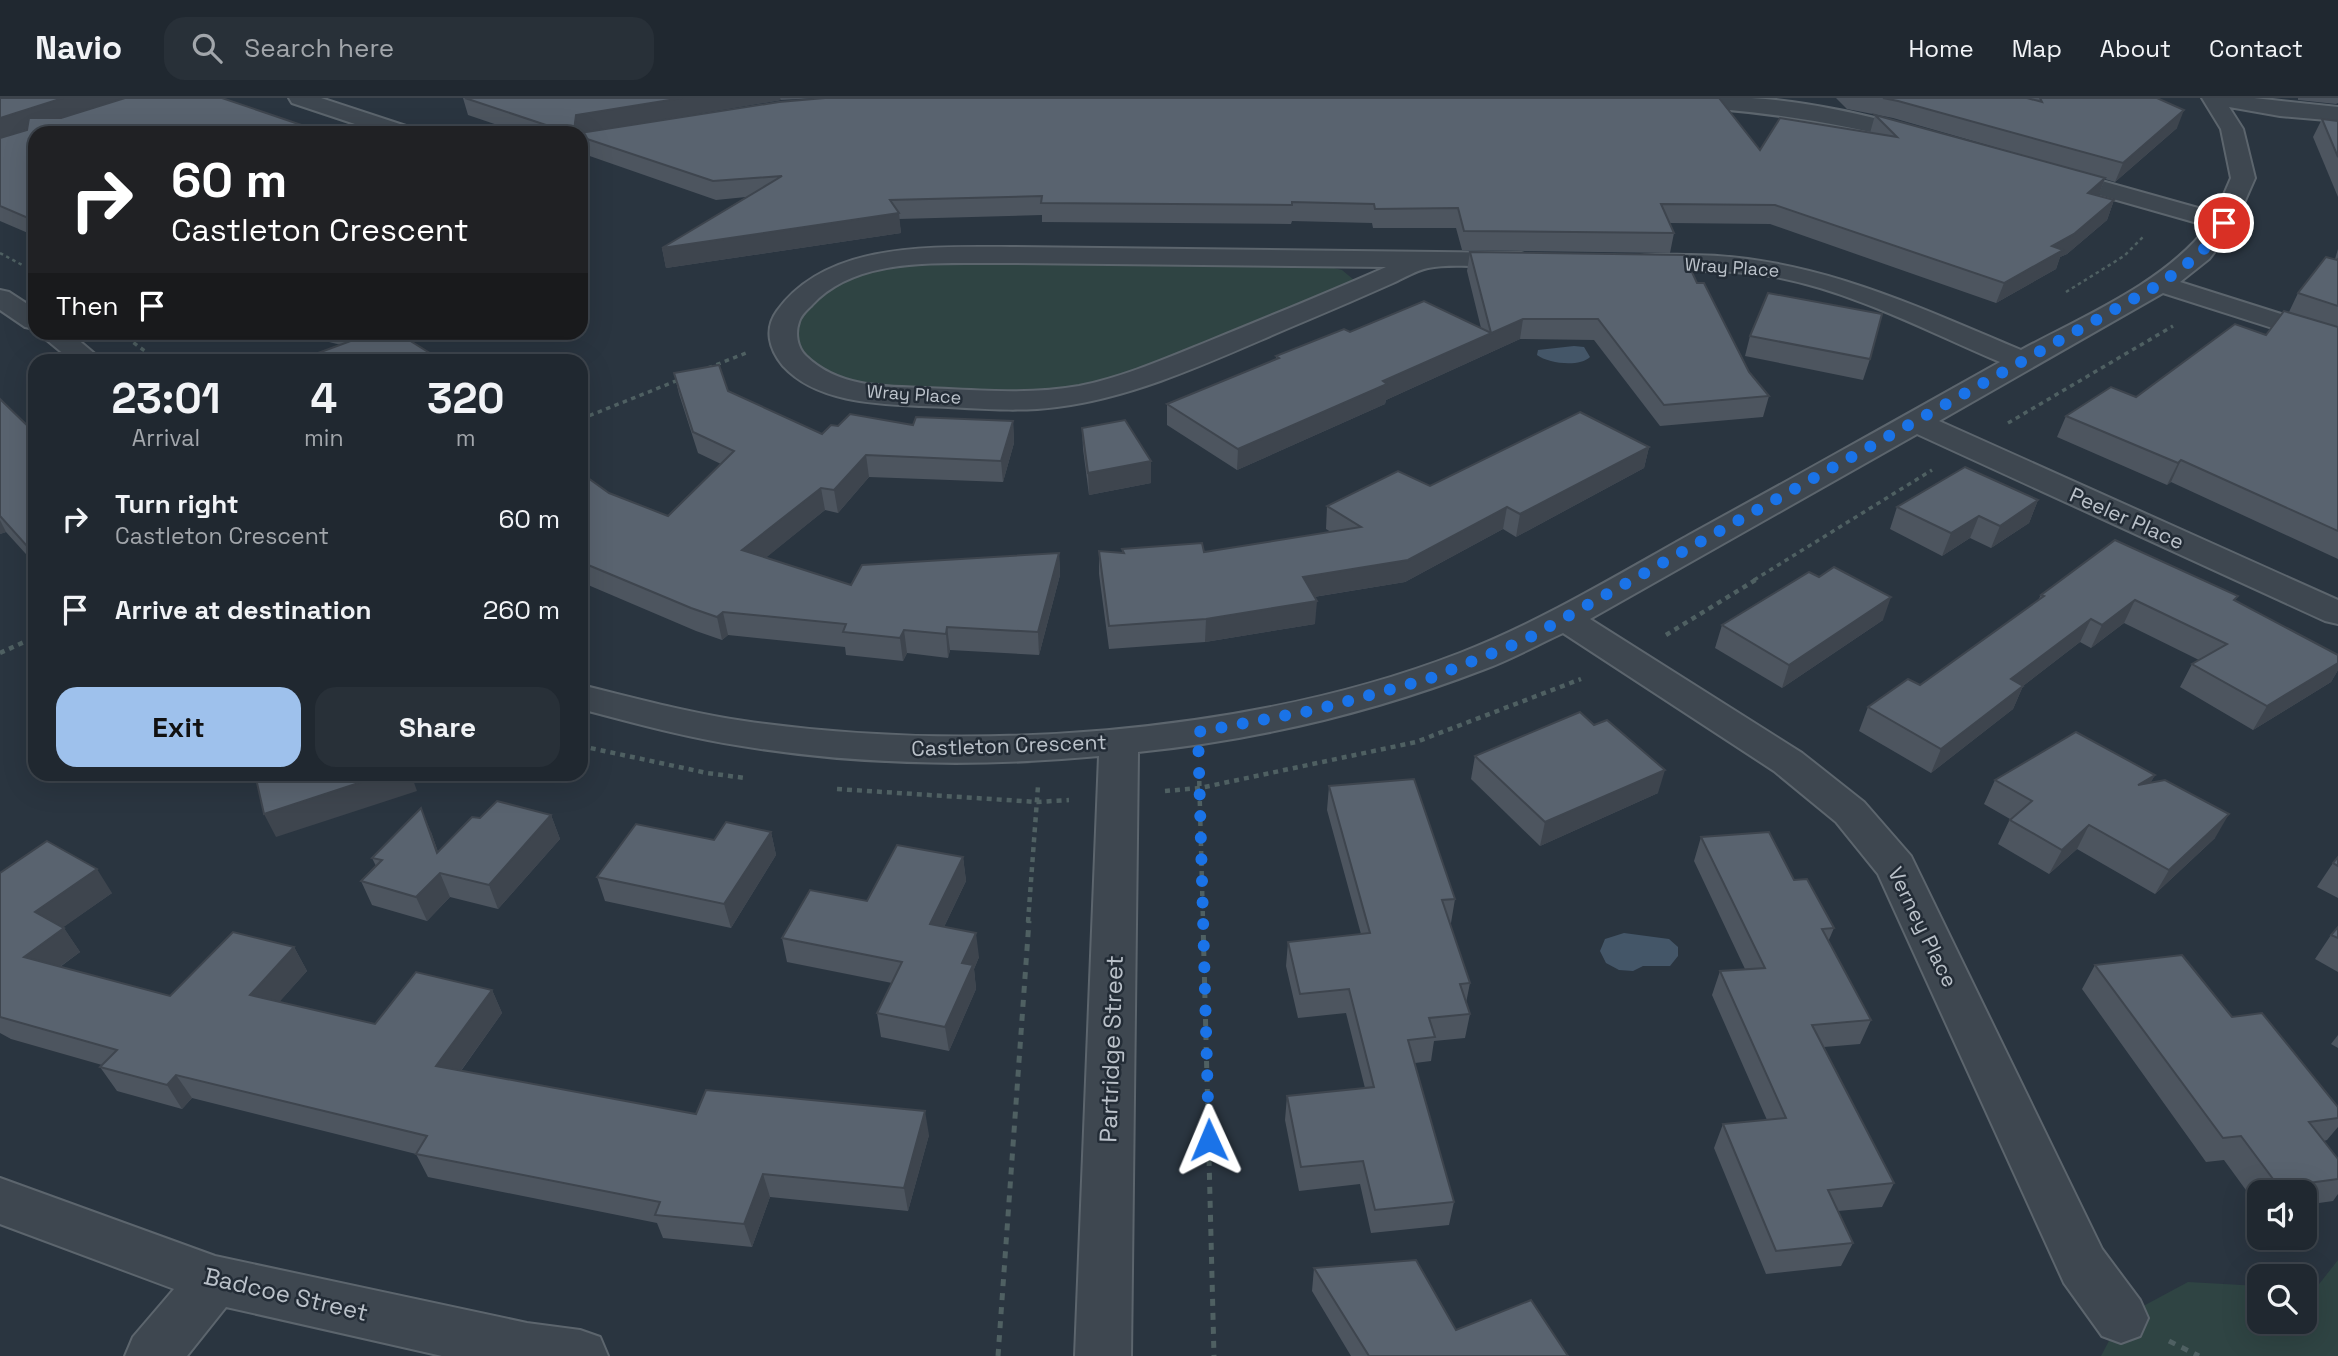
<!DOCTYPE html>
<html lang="en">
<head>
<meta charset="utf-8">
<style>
  body { margin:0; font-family:"Space Grotesk",sans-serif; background:#283038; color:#f1f3f6; height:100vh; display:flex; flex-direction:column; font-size:26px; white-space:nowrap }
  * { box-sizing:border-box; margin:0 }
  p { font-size:23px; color:#a2a6ab }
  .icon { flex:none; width:38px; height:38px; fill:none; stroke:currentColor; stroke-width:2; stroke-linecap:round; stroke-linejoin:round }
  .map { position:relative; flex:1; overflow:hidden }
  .panel { position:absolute; left:28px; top:256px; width:560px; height:427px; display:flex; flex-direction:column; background:#202830; border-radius:21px; box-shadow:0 7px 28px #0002,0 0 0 2px #3d444c }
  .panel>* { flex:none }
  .banner { position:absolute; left:28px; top:28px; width:560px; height:214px; border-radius:21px; box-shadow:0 7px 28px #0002,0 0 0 2px #3d444c; background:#202124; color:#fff; overflow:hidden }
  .fabs { position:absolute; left:2247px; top:1082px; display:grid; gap:14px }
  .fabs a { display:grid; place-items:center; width:70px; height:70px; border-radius:14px; background:#202830; box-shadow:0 7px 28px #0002,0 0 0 2px #3d444c; font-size:35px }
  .pin { position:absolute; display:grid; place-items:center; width:60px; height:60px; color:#fff; margin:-30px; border:4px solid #fff; border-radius:50%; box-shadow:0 2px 7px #0007 }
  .me { position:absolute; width:77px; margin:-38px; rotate:359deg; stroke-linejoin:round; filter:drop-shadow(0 0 5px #0008) }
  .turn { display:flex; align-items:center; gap:24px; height:147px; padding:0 28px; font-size:32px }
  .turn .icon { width:91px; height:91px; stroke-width:2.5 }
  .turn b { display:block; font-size:49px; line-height:60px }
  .then { display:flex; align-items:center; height:66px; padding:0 28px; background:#0003; gap:14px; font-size:26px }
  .eta { display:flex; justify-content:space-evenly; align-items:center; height:119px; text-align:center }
  .eta b { font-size:42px; font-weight:700; line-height:49px }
  .button { display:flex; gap:14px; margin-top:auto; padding:14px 28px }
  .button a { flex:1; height:80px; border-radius:21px; background:#9ec1ec; color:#111; font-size:28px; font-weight:700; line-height:80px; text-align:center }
  .button a+a { background:#283038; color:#f1f3f6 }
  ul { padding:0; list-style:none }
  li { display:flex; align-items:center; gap:21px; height:91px; padding:0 28px }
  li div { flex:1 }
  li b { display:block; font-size:26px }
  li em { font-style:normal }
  header { display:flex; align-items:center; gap:42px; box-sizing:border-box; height:98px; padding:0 35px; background:#202830; border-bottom:2px solid #3d444c }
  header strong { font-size:33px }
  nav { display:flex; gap:38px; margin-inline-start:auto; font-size:24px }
  .search { width:490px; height:63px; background:#283038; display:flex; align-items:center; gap:18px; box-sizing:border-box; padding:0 24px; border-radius:21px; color:#a2a6ab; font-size:26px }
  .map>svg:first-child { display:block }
  .green { fill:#2f4443 }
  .water { fill:#445668 }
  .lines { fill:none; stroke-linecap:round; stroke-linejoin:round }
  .minor-casing { stroke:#5c656d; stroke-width:4 }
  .path-far3 { stroke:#4f6062; stroke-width:2.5; stroke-dasharray:3.5 3.5; stroke-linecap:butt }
  .path-far2 { stroke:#4f6062; stroke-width:3.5; stroke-dasharray:4.5 4.5; stroke-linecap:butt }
  .path-far1 { stroke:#4f6062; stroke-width:4.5; stroke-dasharray:5 5; stroke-linecap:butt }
  .path { stroke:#4f6062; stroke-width:5; stroke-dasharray:7 7; stroke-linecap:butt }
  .minor { fill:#3e4750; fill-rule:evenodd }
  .wall { fill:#4d555f }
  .shaded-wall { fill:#3e454e }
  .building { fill:#59636f; stroke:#3e454e; stroke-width:2 }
  .route { stroke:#1a73e8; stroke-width:12; stroke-dasharray:0 21.6 }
  .labels { text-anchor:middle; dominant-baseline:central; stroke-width:5; stroke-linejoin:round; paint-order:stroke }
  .far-street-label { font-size:18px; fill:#bbc2ca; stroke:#232c36 }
  .street-label { font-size:21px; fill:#bbc2ca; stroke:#232c36 }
  .near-street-label { font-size:24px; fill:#bbc2ca; stroke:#232c36 }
</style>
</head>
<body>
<header>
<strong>Navio</strong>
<div class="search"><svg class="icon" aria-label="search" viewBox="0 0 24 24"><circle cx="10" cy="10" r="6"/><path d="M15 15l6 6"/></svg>Search here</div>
<nav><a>Home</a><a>Map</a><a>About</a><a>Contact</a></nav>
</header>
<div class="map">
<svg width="2338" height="1258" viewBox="0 0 2338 1258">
  <rect width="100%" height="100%" fill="#2a3540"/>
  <g class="green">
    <path d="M924 164 1322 167 1342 172 1354 182V187C1300 208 1245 230 1191 252 1167 262 1142 276 1117 281 1047 297 972 298 900 293 863 290 757 260 812 206 841 177 885 170 924 164Z"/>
    <path d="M2338 1162V1258H2101L2121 1220 2188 1184 2259 1188V1223H2305V1190H2316Z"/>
  </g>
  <g class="water">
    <path d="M1574 248 1584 249 1590 259C1580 269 1549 266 1537 257L1538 252Z"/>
    <path d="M1624 835 1669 841 1678 849V858L1670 868H1643L1633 873 1619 872 1606 865 1600 853 1605 841Z"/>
  </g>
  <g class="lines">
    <g class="minor-casing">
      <g id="minor">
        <path d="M289 0H321L412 30 415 35H382L292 5Z"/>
        <path d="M1659 0C1689 0 1720 0 1751 0 1811 3 1872 19 1931 34L1934 39 1931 44 1923 46C1838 25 1756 11 1668 8L1660 7Z"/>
        <path d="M2202 0H2254L2338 9V23L2280 18 2229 9 2243 31 2255 80 2233 130 2209 161 2180 184 2338 234V251L2163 195 1939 323 2338 502V526L2325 523 1917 336 1590 521 1802 655 1864 704 1911 758 2102 1151 2140 1202 2148 1220 2140 1238 2121 1245 2102 1238 2064 1185 1878 776 1836 724 1774 673 1563 535C1537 547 1512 561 1485 571 1374 614 1257 642 1138 654L1131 1258H1075L1099 658C982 669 858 667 742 648 688 640 634 625 581 611V587C635 600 689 615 744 623 969 656 1248 637 1460 555 1540 524 1614 479 1689 437 1793 380 1897 322 2000 264 1927 233 1854 194 1776 179 1730 171 1683 173 1637 173L1628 170 1624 165 1628 160C1648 155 1671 157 1691 157 1811 158 1914 207 2021 252 2084 218 2164 185 2208 128L2043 81 2039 76 2043 71H2059L2216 115 2231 80 2221 31Z"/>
        <path d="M1010 149 1521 155 1530 158 1534 163 1530 168 1521 171C1494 170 1454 165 1428 170 1417 172 1404 180 1393 185 1364 198 1334 211 1303 224 1224 257 1143 298 1057 309 1012 315 966 309 921 308 875 306 816 304 783 268 769 251 764 231 777 213 827 143 934 149 1010 149ZM982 165H1010L1386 169C1327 195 1268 219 1209 243 1167 260 1124 279 1079 288 1028 297 977 292 926 290 884 289 838 289 806 258 797 249 795 235 799 224 801 217 807 212 812 207 853 162 927 165 982 165Z"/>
        <path d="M0 192 9 194 35 211V231L25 229 0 212Z"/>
        <path d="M37 234H69L102 262H71Z"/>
        <path d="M0 1080 215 1158 527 1225 580 1232 600 1239 608 1258H442L226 1209 187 1258H125L133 1239 174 1191 0 1126Z"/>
      </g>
    </g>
    <g class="path-far3">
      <path d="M0 155 24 168"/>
      <path d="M2066 194 2124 158 2144 138"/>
    </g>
    <g class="path-far2">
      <path d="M119 234 157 262"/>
      <path d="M708 270 746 255"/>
      <path d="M581 321 681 281"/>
      <path d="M2008 325 2173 228"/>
      <path d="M1754 482 1932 372"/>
    </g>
    <g class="path-far1">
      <path d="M1666 537 1757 481"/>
      <path d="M0 555 35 539"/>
      <path d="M581 648 707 675 745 680"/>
      <path d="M1199 673 1203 824"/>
      <path d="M837 691 1037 704 1069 702"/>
      <path d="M1165 693 1200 690 1416 644 1581 581"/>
      <path d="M1028 824 1038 688"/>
    </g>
    <g class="path">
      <path d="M1203 823 1214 1258"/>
      <path d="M2169 1243 2199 1258"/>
      <path d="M998 1258 1029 823"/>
    </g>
    <use href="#minor" class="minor"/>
  </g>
  <g class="wall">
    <path d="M0 0 35 35V138L0 123Z"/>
    <path d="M463 0H817L781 2 581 35 1760 52 1870 35 1875 17 2071 71 1893 20 1847 11 1836 0H2157L2177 30 2115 84 2105 81 2098 98 2114 102 2107 122 2067 156 2060 159 2056 171 1996 205 1770 126 1670 125 1674 135 1670 155 1462 152 1456 130H1373L1372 125 1292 123 1291 126 1042 124V117L899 121 901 135 666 170 662 150 746 99 716 102 581 55V35H521L468 17Z"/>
    <path d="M2298 0H2338V5L2336 6 2298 2Z"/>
    <path d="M2322 21 2338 23V99L2313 39Z"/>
    <path d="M2338 151V461L2171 384 2167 387 2057 339 2066 318 2136 299 2266 237 2289 214 2298 195 2335 161Z"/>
    <path d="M1470 154 1697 185 1749 274 1769 298 1763 319 1660 328 1594 242 1520 241 1386 302 1385 306 1237 372 1167 327V306L1276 261V258L1350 234 1481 230 1467 173Z"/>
    <path d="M289 234H396L341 247Z"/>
    <path d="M1750 238 1870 261 1863 282 1745 258Z"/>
    <path d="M674 275 728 293 822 336 838 328 913 327 1013 323 1014 345 1003 384 869 379 838 415 825 412 765 460 851 487 1059 455 1060 477 1039 557 950 552 948 560 907 555 903 563 846 557 845 549 728 537 722 542 696 533 581 484V375L609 395 668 418 721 366 698 355 679 296Z"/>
    <path d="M0 301 35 335V466L6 434 0 436Z"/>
    <path d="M1082 330 1151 363V385L1089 397 1083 351Z"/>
    <path d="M1649 349 1644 370 1516 439 1503 431 1405 484 1314 499 1315 526 1205 544 1109 551 1099 476V453L1122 455V451L1204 454 1331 434 1326 431 1327 408 1430 388Z"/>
    <path d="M2038 402 2029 425 1991 450 1970 440 1942 458 1890 431 1897 409Z"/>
    <path d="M2041 497 2236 503 2338 557V572L2331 584 2253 632 2180 589 2192 566 2199 562 2124 525 2091 550 2080 544 2023 588 2013 611 1931 675 1859 633 1868 609 1920 587 2038 502Z"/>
    <path d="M1883 522 1782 590 1715 550 1722 527Z"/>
    <path d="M1475 658 1658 695 1540 748 1471 681Z"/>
    <path d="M2155 677 2150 685 2215 740 2155 796 2077 751 2049 776 1998 746 2010 721 1984 706 1995 682Z"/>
    <path d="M1329 688 1455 801 1451 825H1450L1470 885 1466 905 1470 916 1465 940 1434 943 1431 963 1415 965 1454 1104 1449 1127 1371 1135 1360 1086 1299 1093 1285 1022 1287 998 1365 990 1346 915 1298 920 1286 868 1288 844 1361 836 1327 712Z"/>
    <path d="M551 717 560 741 498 811 450 799 427 823 372 807 361 783 376 768 372 760 431 734 438 754 480 720Z"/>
    <path d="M771 734 776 757 731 830 605 803 597 779 714 742Z"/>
    <path d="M1701 739 1794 782 1834 830 1828 844 1871 922 1860 946 1824 949 1894 1085 1882 1109 1838 1113 1853 1145 1841 1168 1766 1176 1714 1050 1723 1026 1767 1022 1712 897 1720 873 1745 871 1694 763Z"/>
    <path d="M963 759 966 783 944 829 979 859 974 871 976 891 949 953 881 939 877 915 892 885 787 864 782 840Z"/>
    <path d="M2338 759V800L2317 789 2333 765Z"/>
    <path d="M0 775 112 795 63 829 80 854 60 869 170 898 294 849 307 873 279 904 375 926 492 892 502 915 461 973 696 1016 929 1037 908 1113 770 1099 752 1149 663 1140 657 1125 428 1079 416 1056 192 1000 182 1011 117 993 100 969 102 967 11 941 0 935Z"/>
    <path d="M2338 829V874L2315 861 2331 837Z"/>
    <path d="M2095 867 2232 919 2338 1009V1029L2327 1042 2324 1043 2338 1061V1096L2333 1103 2305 1107V1094H2259V1110L2224 1062 2206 1064 2082 891Z"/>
    <path d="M2338 937V950L2331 946Z"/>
    <path d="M1314 1170 1456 1232 1568 1258H1351L1312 1193Z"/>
  </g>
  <g class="shaded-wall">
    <path d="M63 0H124L0 40V20Z"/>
    <path d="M682 0H780L781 2 581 35H575L576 17Z"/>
    <path d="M2184 12 2177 30 2115 84 2123 65Z"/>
    <path d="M2105 80 2098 99 2088 95Z"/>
    <path d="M2114 102 2107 122 2067 156 2060 159 2056 171 1996 205 2004 185Z"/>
    <path d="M899 115 901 135 666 170 662 150Z"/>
    <path d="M1523 221 1520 241 1386 302 1385 306 1237 372 1238 351 1383 283Z"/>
    <path d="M346 234H357L360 245 351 250Z"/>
    <path d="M1013 323 1014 345 1003 384 1001 363Z"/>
    <path d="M1649 349 1644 370 1516 439 1520 416Z"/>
    <path d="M866 357 869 379 838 415 834 392Z"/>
    <path d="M2181 362 2171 384 2167 387 2178 365Z"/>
    <path d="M1151 363V385L1089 397 1088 375Z"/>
    <path d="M821 390 825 412 747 475 742 452Z"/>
    <path d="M2038 402 2029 425 1991 450 2000 428Z"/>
    <path d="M1507 409 1503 431 1405 484 1301 501 1303 479Z"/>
    <path d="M1979 418 1970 440 1942 458 1951 435Z"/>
    <path d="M0 422 6 434 0 436Z"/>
    <path d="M1059 455 1060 477 1039 557 1038 534Z"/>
    <path d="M1891 499 1883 522 1782 590 1789 567Z"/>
    <path d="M2135 502 2124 525 2091 550 2102 527Z"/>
    <path d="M1317 503 1315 526 1205 544 1206 521Z"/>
    <path d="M723 514 728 537 722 542 717 519Z"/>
    <path d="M2091 521 2080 544 2001 605 2011 581Z"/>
    <path d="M947 529 950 552 948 560 946 536Z"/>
    <path d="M904 532 907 555 903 563 900 540Z"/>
    <path d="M2338 565V572L2331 584 2253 632 2267 608Z"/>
    <path d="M2023 588 2013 611 1931 675 1941 651Z"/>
    <path d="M1665 672 1658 695 1540 748 1545 724Z"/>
    <path d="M386 676H411L417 693 276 739 264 716Z"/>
    <path d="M2155 677 2142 700 2138 687Z"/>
    <path d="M421 710 431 734 447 779 437 755Z"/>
    <path d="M2229 716 2215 740 2155 796 2169 772Z"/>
    <path d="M551 717 560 741 498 811 489 787Z"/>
    <path d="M2089 727 2077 751 2049 776 2062 752Z"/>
    <path d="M771 734 776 757 731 830 724 806Z"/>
    <path d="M963 759 966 783 934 850 930 826Z"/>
    <path d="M97 771 112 795 51 838 35 814Z"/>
    <path d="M440 775 450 799 427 823 416 799Z"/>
    <path d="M64 830 80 854 40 883 24 859Z"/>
    <path d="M976 835 979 859 974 871 976 891 949 953 945 929 962 865Z"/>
    <path d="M294 849 307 873 264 921 250 897Z"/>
    <path d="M492 892 502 915 447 992 436 968Z"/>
    <path d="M176 977 192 1000 182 1011 167 987Z"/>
    <path d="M925 1013 929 1037 908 1113 904 1090Z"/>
    <path d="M763 1076 770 1099 752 1149 744 1126Z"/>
  </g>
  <g class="building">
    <path d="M0 0H63L0 20Z"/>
    <path d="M125 0H222L325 35H35V123L0 108V40L27 32 29 20H61Z"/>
    <path d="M465 0H682L576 17 574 33 576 35H570Z"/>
    <path d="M825 0H1719L1760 52 1780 20 1897 39 1875 17 2105 80 2088 95 2114 102 2074 136 2052 148 2063 152 2004 185 1775 107 1661 106 1674 135 1464 133 1458 110 1375 111 1374 106 1292 104V107L1041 105 1042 98 890 102 899 115 662 150 782 78 713 83 581 39 580 35 779 4Z"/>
    <path d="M1883 0H2027L2042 4 2040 0H2157L2184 12 2123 65 1898 3Z"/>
    <path d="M2322 21 2338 23V59Z"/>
    <path d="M1470 154 1684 157 1697 185H1704L1749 274 1769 298 1664 307 1598 221H1523L1383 283 1387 286 1238 351 1167 306 1279 260 1276 258 1344 231 1350 234 1424 203 1491 235Z"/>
    <path d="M2326 159 2337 162 2338 161V208L2298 195Z"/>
    <path d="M1768 195 1882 216 1870 261 1750 238Z"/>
    <path d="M2284 213 2338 229V433L2181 362 2178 365 2066 318 2111 289 2136 299 2235 226 2266 237Z"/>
    <path d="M375 234H396L436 259 426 262H299Z"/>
    <path d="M719 267 728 293 822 336 831 327 838 328 850 316 913 327 916 319 1013 323 1001 363 866 357 834 392 821 390 742 452 851 487 862 467 1059 455 1038 534 947 529 946 536 904 532 900 540 843 534 846 526 723 514 717 519 691 510 581 464V375L609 395 668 418 734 353 693 334 674 275Z"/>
    <path d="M0 301 35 335V457L0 418Z"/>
    <path d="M1580 314 1649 349 1520 416 1507 409 1408 462 1303 479 1317 503 1206 521 1109 528 1099 453 1124 455 1122 451 1202 445 1204 454 1361 429 1327 408 1398 373 1430 388Z"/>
    <path d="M1125 322 1151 363 1088 375 1082 330Z"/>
    <path d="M1965 369 2038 402 2000 428 1979 418 1951 435 1897 409Z"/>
    <path d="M2115 442 2238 498 2234 502 2338 557V565L2267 608 2192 566 2227 546 2135 502 2102 527 2091 521 2011 581 2023 588 1941 651 1868 609 1908 581 1920 587 2044 498 2041 497Z"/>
    <path d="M1834 469 1891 499 1789 567 1722 527 1809 474 1819 479Z"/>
    <path d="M1580 614 1594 627 1607 622 1665 672 1545 724 1475 658Z"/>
    <path d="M2076 634 2155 677 2138 687 2165 682 2229 716 2169 772 2089 727 2062 752 2010 722 2032 703 1995 682Z"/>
    <path d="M255 676H386L264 716Z"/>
    <path d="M1414 681 1455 801 1442 802 1470 885 1460 886 1470 916 1429 920 1435 939 1408 942 1454 1104 1375 1112 1363 1063 1301 1069 1287 998 1374 989 1349 891 1300 896 1288 844 1370 835 1329 688Z"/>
    <path d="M497 703 551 717 489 787 440 775 416 799 361 783 382 762 372 760 421 710 437 755 472 719 480 720Z"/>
    <path d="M726 724 771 734 724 806 597 779 636 726 714 742Z"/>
    <path d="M1769 734 1794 782 1807 781 1834 830 1822 831 1871 922 1812 927 1894 1085 1828 1092 1853 1145 1776 1153 1723 1026 1786 1020 1720 873 1765 870 1701 739Z"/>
    <path d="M47 743 97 771 35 814 64 830 24 859 170 898 233 834 294 849 250 897 375 926 416 874 492 892 436 968 696 1016 706 992 925 1013 904 1090 763 1076 744 1126 655 1117 660 1104 416 1056 427 1038 176 977 167 987 100 969 117 952 0 919V775Z"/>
    <path d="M897 747 963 759 930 826 976 835 962 865 973 867 945 929 877 915 902 864 782 840 810 792 867 803Z"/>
    <path d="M2338 759V768L2333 765Z"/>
    <path d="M2338 829V840L2331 837Z"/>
    <path d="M2182 857 2232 919 2262 915 2338 1009V1020L2309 1024 2338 1061V1081L2279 1089 2241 1038 2223 1040 2095 867Z"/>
    <path d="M1416 1162 1456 1232 1531 1202 1568 1258H1369L1314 1170Z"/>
  </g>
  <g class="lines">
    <path class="route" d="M1209 1042 1198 634 1315 612 1428 581 1525 542 2160 186 2200 156 2224 125"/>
  </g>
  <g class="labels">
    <g class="far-street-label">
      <text transform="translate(1732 169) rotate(4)">Wray Place</text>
      <text transform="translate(914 296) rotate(4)">Wray Place</text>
    </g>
    <g class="street-label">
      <text transform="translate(2127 420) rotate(24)">Peeler Place</text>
      <text transform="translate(1009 647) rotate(-2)">Castleton Crescent</text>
      <text transform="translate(1923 829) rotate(64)">Verney Place</text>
    </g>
    <g class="near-street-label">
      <text transform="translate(1111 951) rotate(-88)">Partridge Street</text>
      <text transform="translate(286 1196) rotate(13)">Badcoe Street</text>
    </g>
  </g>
</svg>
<div class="fabs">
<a><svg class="icon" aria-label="sound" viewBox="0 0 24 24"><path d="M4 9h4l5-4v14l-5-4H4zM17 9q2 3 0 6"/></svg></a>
<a><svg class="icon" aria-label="search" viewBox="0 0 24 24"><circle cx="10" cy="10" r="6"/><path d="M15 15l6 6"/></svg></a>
</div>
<div class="pin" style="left:2224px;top:125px;background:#d93025"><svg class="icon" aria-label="arrive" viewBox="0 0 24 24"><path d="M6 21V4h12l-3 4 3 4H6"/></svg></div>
<svg class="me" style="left:1209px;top:1042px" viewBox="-20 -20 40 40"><path d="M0-17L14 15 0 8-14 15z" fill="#1a73e8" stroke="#fff" stroke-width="4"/></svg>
<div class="banner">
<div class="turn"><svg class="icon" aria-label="right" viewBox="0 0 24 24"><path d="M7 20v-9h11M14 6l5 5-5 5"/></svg><div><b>60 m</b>Castleton Crescent</div></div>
<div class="then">Then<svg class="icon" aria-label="arrive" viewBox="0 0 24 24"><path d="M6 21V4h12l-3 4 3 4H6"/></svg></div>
</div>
<section class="panel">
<div class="eta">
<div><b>23:01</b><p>Arrival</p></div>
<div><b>4</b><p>min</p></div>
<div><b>320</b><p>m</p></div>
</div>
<ul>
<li><svg class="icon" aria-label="right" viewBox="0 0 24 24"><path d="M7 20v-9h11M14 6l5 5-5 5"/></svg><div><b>Turn right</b><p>Castleton Crescent</p></div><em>60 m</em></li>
<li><svg class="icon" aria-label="arrive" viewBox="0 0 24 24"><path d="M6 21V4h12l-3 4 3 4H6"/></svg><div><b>Arrive at destination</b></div><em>260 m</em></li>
</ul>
<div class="button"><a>Exit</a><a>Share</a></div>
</section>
</div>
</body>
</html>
